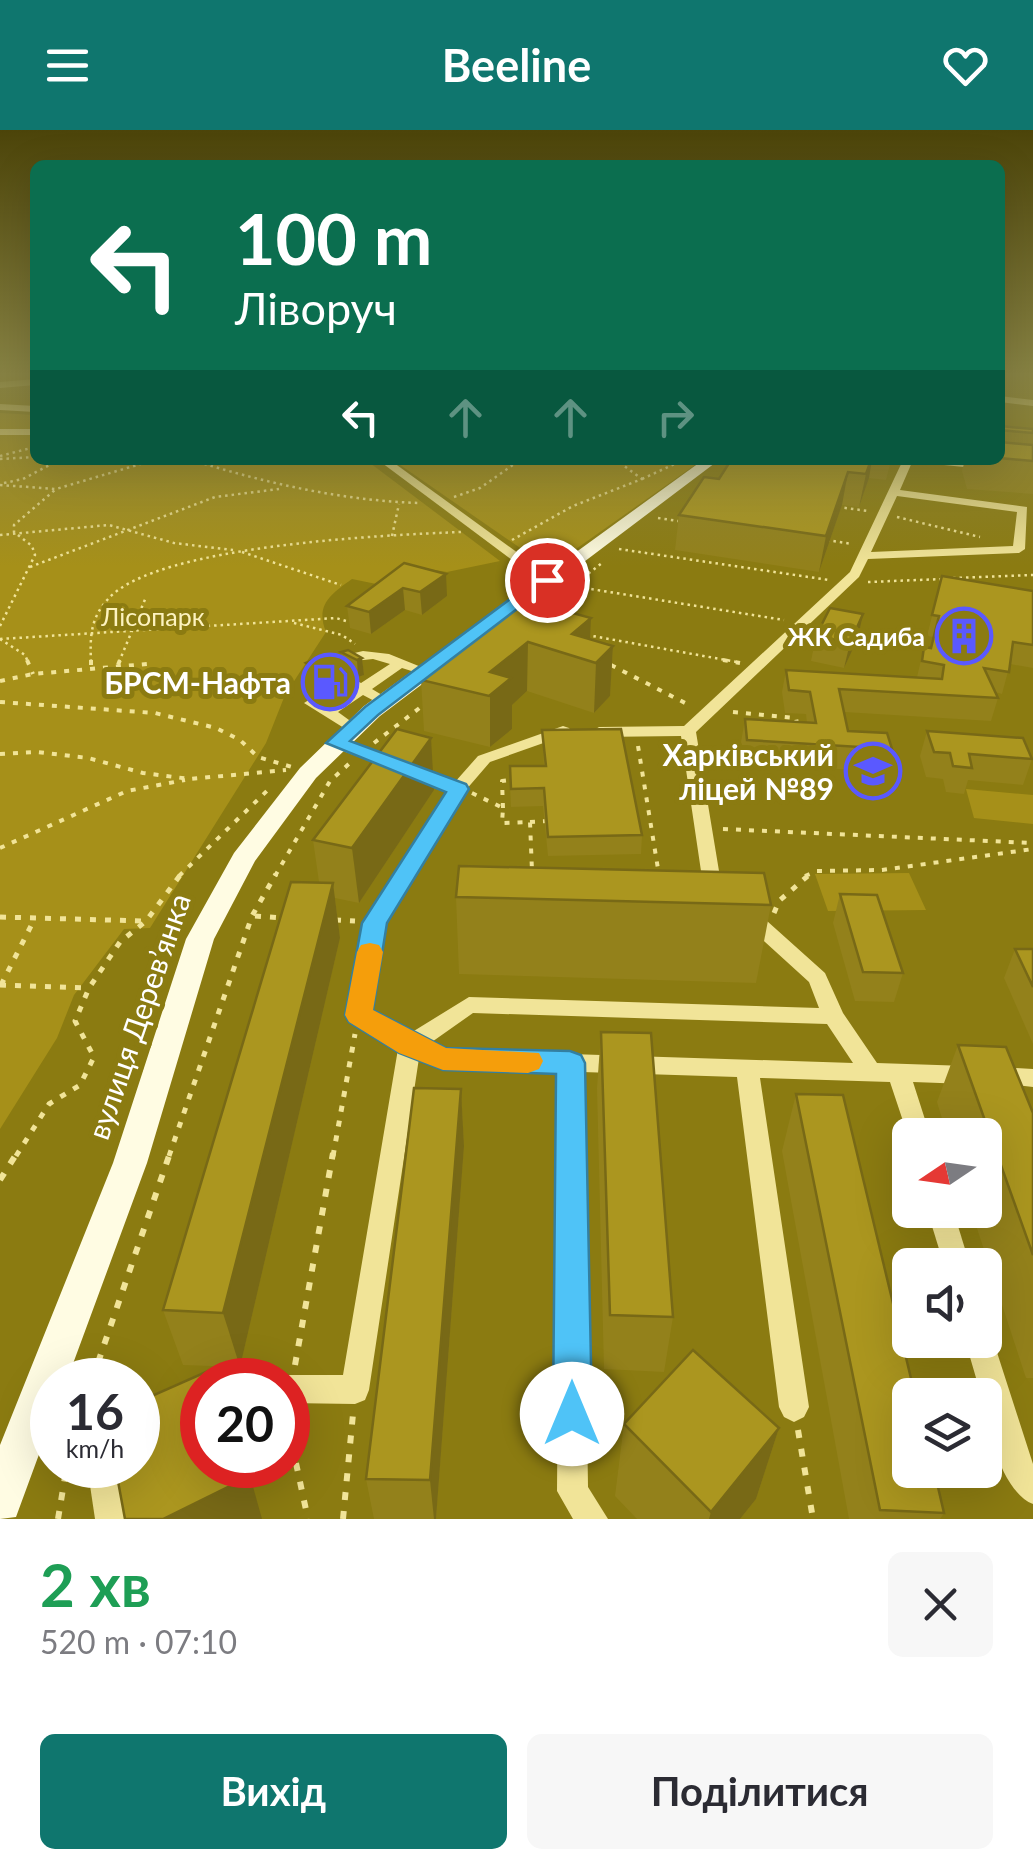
<!DOCTYPE html>
<html lang="uk">
<head>
<meta charset="utf-8">
<style>
  body { margin:0; font-family:Lato,sans-serif; background:#f7f7f7; color:#2b2b33; height:100vh; display:flex; flex-direction:column; font-size:38px; white-space:nowrap }
  * { box-sizing:border-box; margin:0 }
  p { font-size:32px; color:#7c7c81 }
  .icon { flex:none; width:55px; height:55px; fill:none; stroke:currentColor; stroke-width:2; stroke-linecap:round; stroke-linejoin:round }
  .map { position:relative; height:1389px; overflow:hidden }
  .drawer { display:flex; flex-direction:column; background:#fff; flex:1 }
  .drawer>* { flex:none }
  .banner { position:absolute; left:30px; top:30px; width:975px; height:305px; border-radius:15px; box-shadow:0 10px 40px #0002; background:#0b6e4f; color:#fff; overflow:hidden }
  .needle { width:65px; rotate:257deg }
  .controls { position:absolute; left:892px; top:988px; display:grid; gap:20px }
  .controls a { display:grid; place-items:center; width:110px; height:110px; border-radius:15px; background:#fff; box-shadow:0 10px 40px #0002; font-size:50px }
  .speed { position:absolute; left:30px; top:1228px; display:flex; gap:20px; font-size:50px; font-weight:700; text-align:center }
  .speed>* { display:grid; place-content:center; width:130px; height:130px; border-radius:50%; background:#fff; box-shadow:0 10px 40px #0002; line-height:1 }
  .speed small { font-size:25px; font-weight:400 }
  .speed .limit { border:15px solid #d22; background:#fff; color:#111 }
  .pin { position:absolute; display:grid; place-items:center; width:85px; height:85px; color:#fff; margin:-42px; border:5px solid #fff; border-radius:50%; box-shadow:0 2px 10px #0007 }
  .me { position:absolute; width:110px; margin:-55px; rotate:0deg; stroke-linejoin:round; filter:drop-shadow(0 0 8px #0008) }
  .turn { display:flex; align-items:center; gap:35px; height:210px; padding:0 40px; font-size:45px }
  .turn .icon { width:130px; height:130px; stroke-width:2.5 }
  .turn b { display:block; font-size:70px; line-height:85px }
  .lanes { display:flex; align-items:center; height:95px; padding:0 40px; background:#0003; justify-content:center; gap:50px; direction:ltr }
  .lanes .off { opacity:.35 }
  .round { display:grid; place-items:center; flex:none; width:105px; height:105px; border-radius:15px; background:#f7f7f7 }
  .summary { display:flex; align-items:center; justify-content:space-between; height:170px; padding:0 40px }
  h1 { font-size:60px; font-weight:700; line-height:75px; color:#1e9e55 }
  .button { display:flex; gap:20px; margin-top:auto; padding:20px 40px }
  .button a { flex:1; height:115px; border-radius:15px; background:#0f766e; color:#fff; font-size:40px; font-weight:700; line-height:115px; text-align:center }
  .button a+a { background:#f7f7f7; color:#2b2b33 }
  header { display:flex; justify-content:space-between; align-items:center; height:130px; padding:0 40px; background:#0f766e; color:#fff; font-size:45px; font-weight:700 }
  .map>svg:first-child { display:block }
  .green { fill:#a69019 }
  .lines { fill:none; stroke-linecap:round; stroke-linejoin:round }
  .path-far3 { stroke:#f1e498; stroke-width:2.5; stroke-dasharray:2.5 4; stroke-linecap:butt }
  .path-far2 { stroke:#f1e498; stroke-width:4; stroke-dasharray:5 8; stroke-linecap:butt }
  .path-far1 { stroke:#f1e498; stroke-width:5; stroke-dasharray:6 9; stroke-linecap:butt }
  .path { stroke:#f1e498; stroke-width:6; stroke-dasharray:8 11; stroke-linecap:butt }
  .minor { fill:#f1e498; fill-rule:evenodd }
  .major { fill:#fffce3; fill-rule:evenodd }
  .wall { fill:#93811b }
  .shaded-wall { fill:#786916 }
  .building { fill:#ab961f; stroke:#786916; stroke-width:2.5 }
  .route { fill:#4fc3f7; stroke:#337fa1; stroke-width:2.5 }
  .slow { fill:#f59e0b }
  .labels { text-anchor:middle; dominant-baseline:central; stroke-width:10; stroke-linejoin:round; paint-order:stroke }
  .far-park-label { font-size:25px; fill:#fdf3bf; stroke:#8b7b11 }
  .far-poi-label { font-size:25px; font-weight:bold; fill:#fff; stroke:#8b7b11; text-anchor:end }
  .poi-label { font-size:30px; font-weight:bold; fill:#fff; stroke:#8b7b11; text-anchor:end }
  .street-label { font-size:30px; fill:#fff; stroke:#8b7b11 }
</style>
</head>
<body>
<header><svg class="icon" aria-label="menu" viewBox="0 0 24 24"><path d="M4 6h16M4 12h16M4 18h16"/></svg>Beeline<svg class="icon" aria-label="heart" viewBox="0 0 24 24"><path d="M12 20l-8-8c-3-5 5-10 8-4 3-6 11-1 8 4z"/></svg></header>
<div class="map">
<svg width="1033" height="1389" viewBox="0 0 1033 1389">
  <rect width="100%" height="100%" fill="#8b7b11"/>
  <g class="green">
    <path d="M0 283 35 285V330H366L500 431 447 442 410 436 386 456 352 449C331 464 315 475 326 502L285 565 266 613 150 798 124 799 74 865 57 908 0 999Z"/>
    <path d="M393 330H702L549 438Z"/>
    <path d="M966 659 1033 665V694L974 688Z"/>
    <path d="M909 743 926 780 828 781 815 744Z"/>
  </g>
  <g class="lines">
    <g class="path-far3">
      <path d="M0 326 35 317"/>
      <path d="M0 329 35 327"/>
      <path d="M192 330C265 353 344 371 421 373"/>
      <path d="M642 349 683 330"/>
      <path d="M4 353 23 349 59 330"/>
      <path d="M0 355 56 359 154 330"/>
      <path d="M454 367 480 358 520 330"/>
      <path d="M838 377 868 381"/>
      <path d="M897 387 980 407"/>
      <path d="M658 388 678 391"/>
      <path d="M0 405 109 395 174 413 233 420"/>
      <path d="M392 406 399 374"/>
      <path d="M512 410 573 376 642 349 616 330"/>
      <path d="M827 410 852 414"/>
      <path d="M619 419 829 450"/>
      <path d="M242 422 341 455"/>
      <path d="M542 430 560 420"/>
      <path d="M30 437 215 367 279 359"/>
      <path d="M953 448 1033 445"/>
      <path d="M868 452 943 449"/>
      <path d="M572 456 784 490"/>
      <path d="M542 479 602 433"/>
      <path d="M294 493 342 505 355 514"/>
      <path d="M0 496 35 425 32 416 14 402V395L56 359"/>
      <path d="M587 505 737 532"/>
      <path d="M0 509 336 488 346 491"/>
      <path d="M0 509 25 525 28 532"/>
      <path d="M91 532C90 507 90 488 109 468 159 415 386 405 461 402"/>
      <path d="M119 532 146 467"/>
    </g>
    <g class="path-far2">
      <path d="M27 530 33 544"/>
      <path d="M91 530V537"/>
      <path d="M723 530 740 533"/>
      <path d="M118 535 120 530"/>
      <path d="M611 535 691 576"/>
      <path d="M0 551 33 544 147 534"/>
      <path d="M0 572 155 583 216 598 240 610 258 627 292 637"/>
      <path d="M733 582 796 588 797 594"/>
      <path d="M374 613 426 573"/>
      <path d="M638 616 659 745"/>
      <path d="M0 624 37 622 88 628 143 643 190 649 286 640"/>
      <path d="M472 663 503 678 502 693 530 692 532 741"/>
      <path d="M503 678 502 651 511 650"/>
      <path d="M530 692 550 691"/>
      <path d="M723 699 1033 713"/>
      <path d="M0 718 127 661 185 650"/>
      <path d="M179 746 272 656"/>
      <path d="M275 746 330 651 351 632"/>
      <path d="M805 746 817 741 882 740 1033 719"/>
    </g>
    <g class="path-far1">
      <path d="M774 783 779 771 810 744"/>
      <path d="M255 786 285 788"/>
      <path d="M0 787 145 791"/>
      <path d="M335 790 355 791"/>
      <path d="M0 855 89 858"/>
      <path d="M1 855 34 790"/>
      <path d="M16 1026 49 974 80 955 94 927 75 891 89 858 120 812 146 791 181 744"/>
      <path d="M169 1026 252 786 276 744"/>
      <path d="M333 1026 355 904"/>
    </g>
    <g class="path">
      <path d="M0 1050 17 1023"/>
      <path d="M295 1235 333 1023"/>
      <path d="M92 1250 170 1023"/>
      <path d="M288 1296 308 1389"/>
      <path d="M798 1300 813 1389"/>
      <path d="M58 1389 67 1335"/>
      <path d="M343 1389 353 1284"/>
    </g>
    <g class="minor">
      <path d="M35 249V255L0 258V252Z"/>
      <path d="M1000 266 1033 270V276L1000 272Z"/>
      <path d="M0 274 35 276V282L0 280Z"/>
      <rect x="0" y="299" width="35" height="6"/>
      <path d="M378 330H390L551 447V453H543Z"/>
      <path d="M903 330H913L900 360 1027 377 1025 419 1019 423 868 429 859 447 696 602 719 741 729 759 727 763H713L701 741 681 606 599 607 591 602 599 597 684 596 850 442ZM897 366 1017 382 1013 416 871 422Z"/>
      <path d="M919 330H955L989 336 984 339 924 333Z"/>
      <path d="M363 521 389 524 431 541 424 545 402 538 372 559 392 571 390 574H380L363 565 338 582 360 598 352 603 304 573 312 568 327 576 352 559 315 538 333 528ZM373 529 390 534 361 553 333 538 354 531Z"/>
      <path d="M563 596 569 598 571 601 569 604 490 632 465 661 385 793 370 881 409 904 469 867 819 878 809 852 743 792 740 787 743 782H757L825 843 843 883 877 933 967 936 975 939 978 945 975 951 967 954 913 952 930 1005H910V1012L890 952 760 948 809 1277 804 1287 794 1292 784 1287 779 1277 737 947 582 942 588 1357 608 1389H573L557 1361 560 941 443 938 419 928 369 1260 365 1270 355 1274 288 1273V1250H277L288 1245H343L398 919 351 891 348 885 365 793 448 661 330 616 328 613 330 610H342L455 652 478 626ZM473 883 827 894 853 933 445 920 429 914Z"/>
      <path d="M998 937 1033 939V957L990 952 987 946 990 940Z"/>
      <path d="M927 1080H953L970 1135H944Z"/>
      <path d="M985 1199 989 1200 993 1210 1033 1334V1374C1002 1362 985 1296 985 1265H981L965 1210H985Z"/>
      <path d="M87 1335H117L127 1389H95Z"/>
    </g>
    <path class="major" d="M703 330H719L380 586 316 648 255 731 214 809 147 1033 67 1250H52V1289L16 1387 0 1389V1315L113 1033 186 809 234 723 300 638 364 576Z"/>
  </g>
  <g class="wall">
    <path d="M1000 242H1023L1021 249 1000 247Z"/>
    <path d="M1000 296 1033 299V364L967 359 962 341 965 330H1000Z"/>
    <path d="M731 330H891L886 350 869 348 859 377 842 375 819 442 675 420 679 385 719 349Z"/>
    <path d="M404 433 447 466 422 485 405 480 371 504 350 498 347 476Z"/>
    <path d="M942 446 1033 461V538L1010 534 1002 564 995 562 998 568 991 591 844 582 848 601 892 619 886 642 743 633 741 612 745 589 807 593 806 584 785 583 782 562 786 540 917 547 924 517 930 518 933 507 927 506Z"/>
    <path d="M525 470 590 509 613 516 610 566 594 583 527 561 512 575V599L490 617 424 601 421 550Z"/>
    <path d="M863 484 858 508 844 538 811 531 816 506Z"/>
    <path d="M341 522 362 528 364 545 358 547 342 539Z"/>
    <path d="M306 533 338 539 340 556 328 562 308 550Z"/>
    <path d="M542 600 642 705 641 724 548 726 543 676 511 677 510 655V636H544Z"/>
    <path d="M927 601 1032 629 1023 655 968 650 964 664 946 662 943 649 926 647 920 626Z"/>
    <path d="M434 660 359 773 335 768 340 808 240 1237 183 1235 163 1180 319 752 313 710Z"/>
    <path d="M840 764 903 843 894 872 855 871 833 793Z"/>
    <path d="M456 767 771 775 756 853 459 844Z"/>
    <path d="M1015 819H1033V914L1004 848Z"/>
    <path d="M601 902 673 1187 664 1242 604 1239 597 958Z"/>
    <path d="M958 915 1033 983V1248H1026L971 1080H985V1005H947L937 972Z"/>
    <path d="M461 959 464 1016 436 1389H374L366 1349Z"/>
    <path d="M796 964 944 1383 940 1389H849L782 1021Z"/>
    <path d="M624 1294 779 1298 756 1369 740 1389H637L615 1366Z"/>
  </g>
  <g class="shaded-wall">
    <path d="M871 330H872L869 348 859 377 866 344Z"/>
    <path d="M848 342 842 375 819 442 826 406Z"/>
    <path d="M446 444 447 466 422 485 420 462Z"/>
    <path d="M403 458 405 480 371 504 369 482Z"/>
    <path d="M863 484 858 508 844 538 850 513Z"/>
    <path d="M591 488 589 530 572 504Z"/>
    <path d="M528 512 527 561 512 575V599L490 617V542Z"/>
    <path d="M613 516 610 566 594 583 596 533Z"/>
    <path d="M362 528 364 545 358 547 357 530Z"/>
    <path d="M338 539 340 556 328 562 326 544Z"/>
    <path d="M431 608 434 660 359 773 352 718Z"/>
    <path d="M333 753 340 808 240 1237 223 1183Z"/>
    <path d="M461 959 464 1016 436 1389H434L430 1350Z"/>
    <path d="M779 1298 756 1369 740 1389H709L711 1382Z"/>
    <path d="M242 1335H247L262 1389H163Z"/>
  </g>
  <g class="building">
    <path d="M1000 296 1033 299V303L1000 300Z"/>
    <path d="M1000 312 1033 315V331L1000 328Z"/>
    <path d="M731 330H871L866 344 848 342 826 406 679 385 704 347 719 349Z"/>
    <path d="M404 433 446 444 420 462 403 458 369 482 347 476Z"/>
    <path d="M942 446 1033 461V515L1013 512 1009 542 984 538 998 568 839 559 848 601 887 603 892 619 747 610 745 589 816 593 810 562 789 560 786 540 942 549 944 535 922 531 924 517 931 518 939 486 932 485Z"/>
    <path d="M525 470 591 488 572 504 613 516 596 533 528 512 490 542 511 548 489 566 421 550Z"/>
    <path d="M830 478 863 484 850 513 816 506Z"/>
    <path d="M348 520 362 528 357 530 341 522Z"/>
    <path d="M318 528 338 539 326 544 306 533Z"/>
    <path d="M397 599 431 608 352 718 313 710Z"/>
    <path d="M621 599 642 705 548 707 544 658 511 659 510 636H546L542 600Z"/>
    <path d="M927 601 1023 608 1032 629 969 624 972 638 953 636 950 623 934 622Z"/>
    <path d="M459 736 764 743 771 775 456 767Z"/>
    <path d="M291 752 333 753 223 1183 163 1180Z"/>
    <path d="M840 764 877 765 903 843 863 842Z"/>
    <path d="M1015 819H1033V857Z"/>
    <path d="M601 902 651 903 673 1187 610 1185Z"/>
    <path d="M958 915 1006 917 1033 983V1125Z"/>
    <path d="M414 958 461 959 430 1350 366 1349Z"/>
    <path d="M796 964 843 965 915 1265H910V1340H934L944 1383 880 1380Z"/>
    <path d="M693 1220 779 1298 711 1382 624 1294Z"/>
    <path d="M215 1238 218 1250H202V1335H242L246 1348 163 1389H125L115 1335H138V1272Z"/>
  </g>
  <linearGradient id="sky" x2="0" y2="1"><stop stop-color="#4c4409"/><stop offset="0.56" stop-color="#878243"/><stop offset="1" stop-color="#878243" stop-opacity="0"/></linearGradient>
  <rect width="1033" height="436" fill="url(#sky)"/>
  <path class="route" d="M541 446 555 450 378 585 350 611 466 654 469 659 387 793 373 880 446 918 570 921 581 925 585 933 592 1284 586 1297 572 1303 559 1297 553 1284 556 944 443 940 399 923 349 892 345 885 362 793 446 662 326 613 365 577Z"/>
  <path class="slow" d="M370 813 379 815 383 822 373 880 446 918 539 923 543 931 539 939 528 943 443 940 399 923 349 892 345 885 357 822 361 815Z"/>
  <defs>
    <g id="building-ring" transform="scale(2.875)"><circle r="9.5" fill="#8b7b11" stroke="#5a59ff" stroke-width="1.5"/><path d="M-4-6H4V6H1V3H-1V6H-4ZM-2.5-4.3h1.7v1.8h-1.7ZM.8-4.3h1.7v1.8H.8ZM-2.5-1h1.7V.8h-1.7ZM.8-1h1.7V.8H.8Z" fill="#5a59ff"/></g>
    <g id="fuel-ring" transform="scale(2.875)"><circle r="9.5" fill="#8b7b11" stroke="#5a59ff" stroke-width="1.5"/><path d="M-5.5-6h7V0h2V4h1.3V-2.5L3-4.5l.8-.8L6-3V5H2.5V1h-1V6h-7ZM-4.2-4.7v3.2H.2V-4.7Z" fill="#5a59ff"/></g>
    <g id="school-ring" transform="scale(2.875)"><circle r="9.5" fill="#8b7b11" stroke="#5a59ff" stroke-width="1.5"/><path d="M0-5L7-2L0 1L-7-2ZM-4 1L0 2.5L4 1V4Q0 6-4 4Z" fill="#5a59ff"/></g>
  </defs>
  <g fill-rule="evenodd">
    <use href="#building-ring" x="964" y="506"/>
    <use href="#fuel-ring" x="330" y="552"/>
    <use href="#school-ring" x="873" y="641"/>
  </g>
  <g class="labels">
    <g class="far-park-label">
      <text x="153" y="486">Лісопарк</text>
    </g>
    <g class="far-poi-label">
      <text x="925" y="506">ЖК Садиба</text>
    </g>
    <g class="poi-label">
      <text x="291" y="552">БРСМ-Нафта</text>
      <text x="834" y="624">Харківський<tspan x="834" dy="34">ліцей №89</tspan></text>
    </g>
    <g class="street-label">
      <text transform="translate(138 886) rotate(-71)">вулиця Дерев’янка</text>
    </g>
  </g>
</svg>
<div class="controls">
<a><svg class="needle" viewBox="-14 -14 28 28"><path d="M0-13l5 13h-10z" fill="#e53935"/><path d="M0 13l5-13h-10z" fill="#7c7c81"/></svg></a>
<a><svg class="icon" aria-label="sound" viewBox="0 0 24 24"><path d="M4 9h4l5-4v14l-5-4H4zM17 9q2 3 0 6"/></svg></a>
<a><svg class="icon" aria-label="layers" viewBox="0 0 24 24"><path d="M12 4l9 5-9 5-9-5zM3 14l9 5 9-5"/></svg></a>
</div>
<div class="speed"><div>16<small>km/h</small></div><div class="limit">20</div></div>
<div class="pin" style="left:547px;top:450px;background:#d93025"><svg class="icon" aria-label="arrive" viewBox="0 0 24 24"><path d="M6 21V4h12l-3 4 3 4H6"/></svg></div>
<svg class="me" style="left:572px;top:1284px" viewBox="-20 -20 40 40"><circle r="19" fill="#fff"/><path d="M0-13L10 11 0 6-10 11z" fill="#4fc3f7"/></svg>
<div class="banner">
<div class="turn"><svg class="icon" aria-label="left" viewBox="0 0 24 24"><path d="M17 20v-9H6M10 6l-5 5 5 5"/></svg><div><b>100 m</b>Ліворуч</div></div>
<div class="lanes"><svg class="icon" aria-label="left" viewBox="0 0 24 24"><path d="M17 20v-9H6M10 6l-5 5 5 5"/></svg><svg class="icon off" aria-label="ahead" viewBox="0 0 24 24"><path d="M12 20V5M6 11l6-6 6 6"/></svg><svg class="icon off" aria-label="ahead" viewBox="0 0 24 24"><path d="M12 20V5M6 11l6-6 6 6"/></svg><svg class="icon off" aria-label="right" viewBox="0 0 24 24"><path d="M7 20v-9h11M14 6l5 5-5 5"/></svg></div>
</div>
</div>
<section class="drawer">
<div class="summary"><div><h1>2 хв</h1><p>520 m · 07:10</p></div><a class="round"><svg class="icon" aria-label="close" viewBox="0 0 24 24"><path d="M6 6l12 12M18 6L6 18"/></svg></a></div>
<div class="button"><a>Вихід</a><a>Поділитися</a></div>
</section>
</body>
</html>
